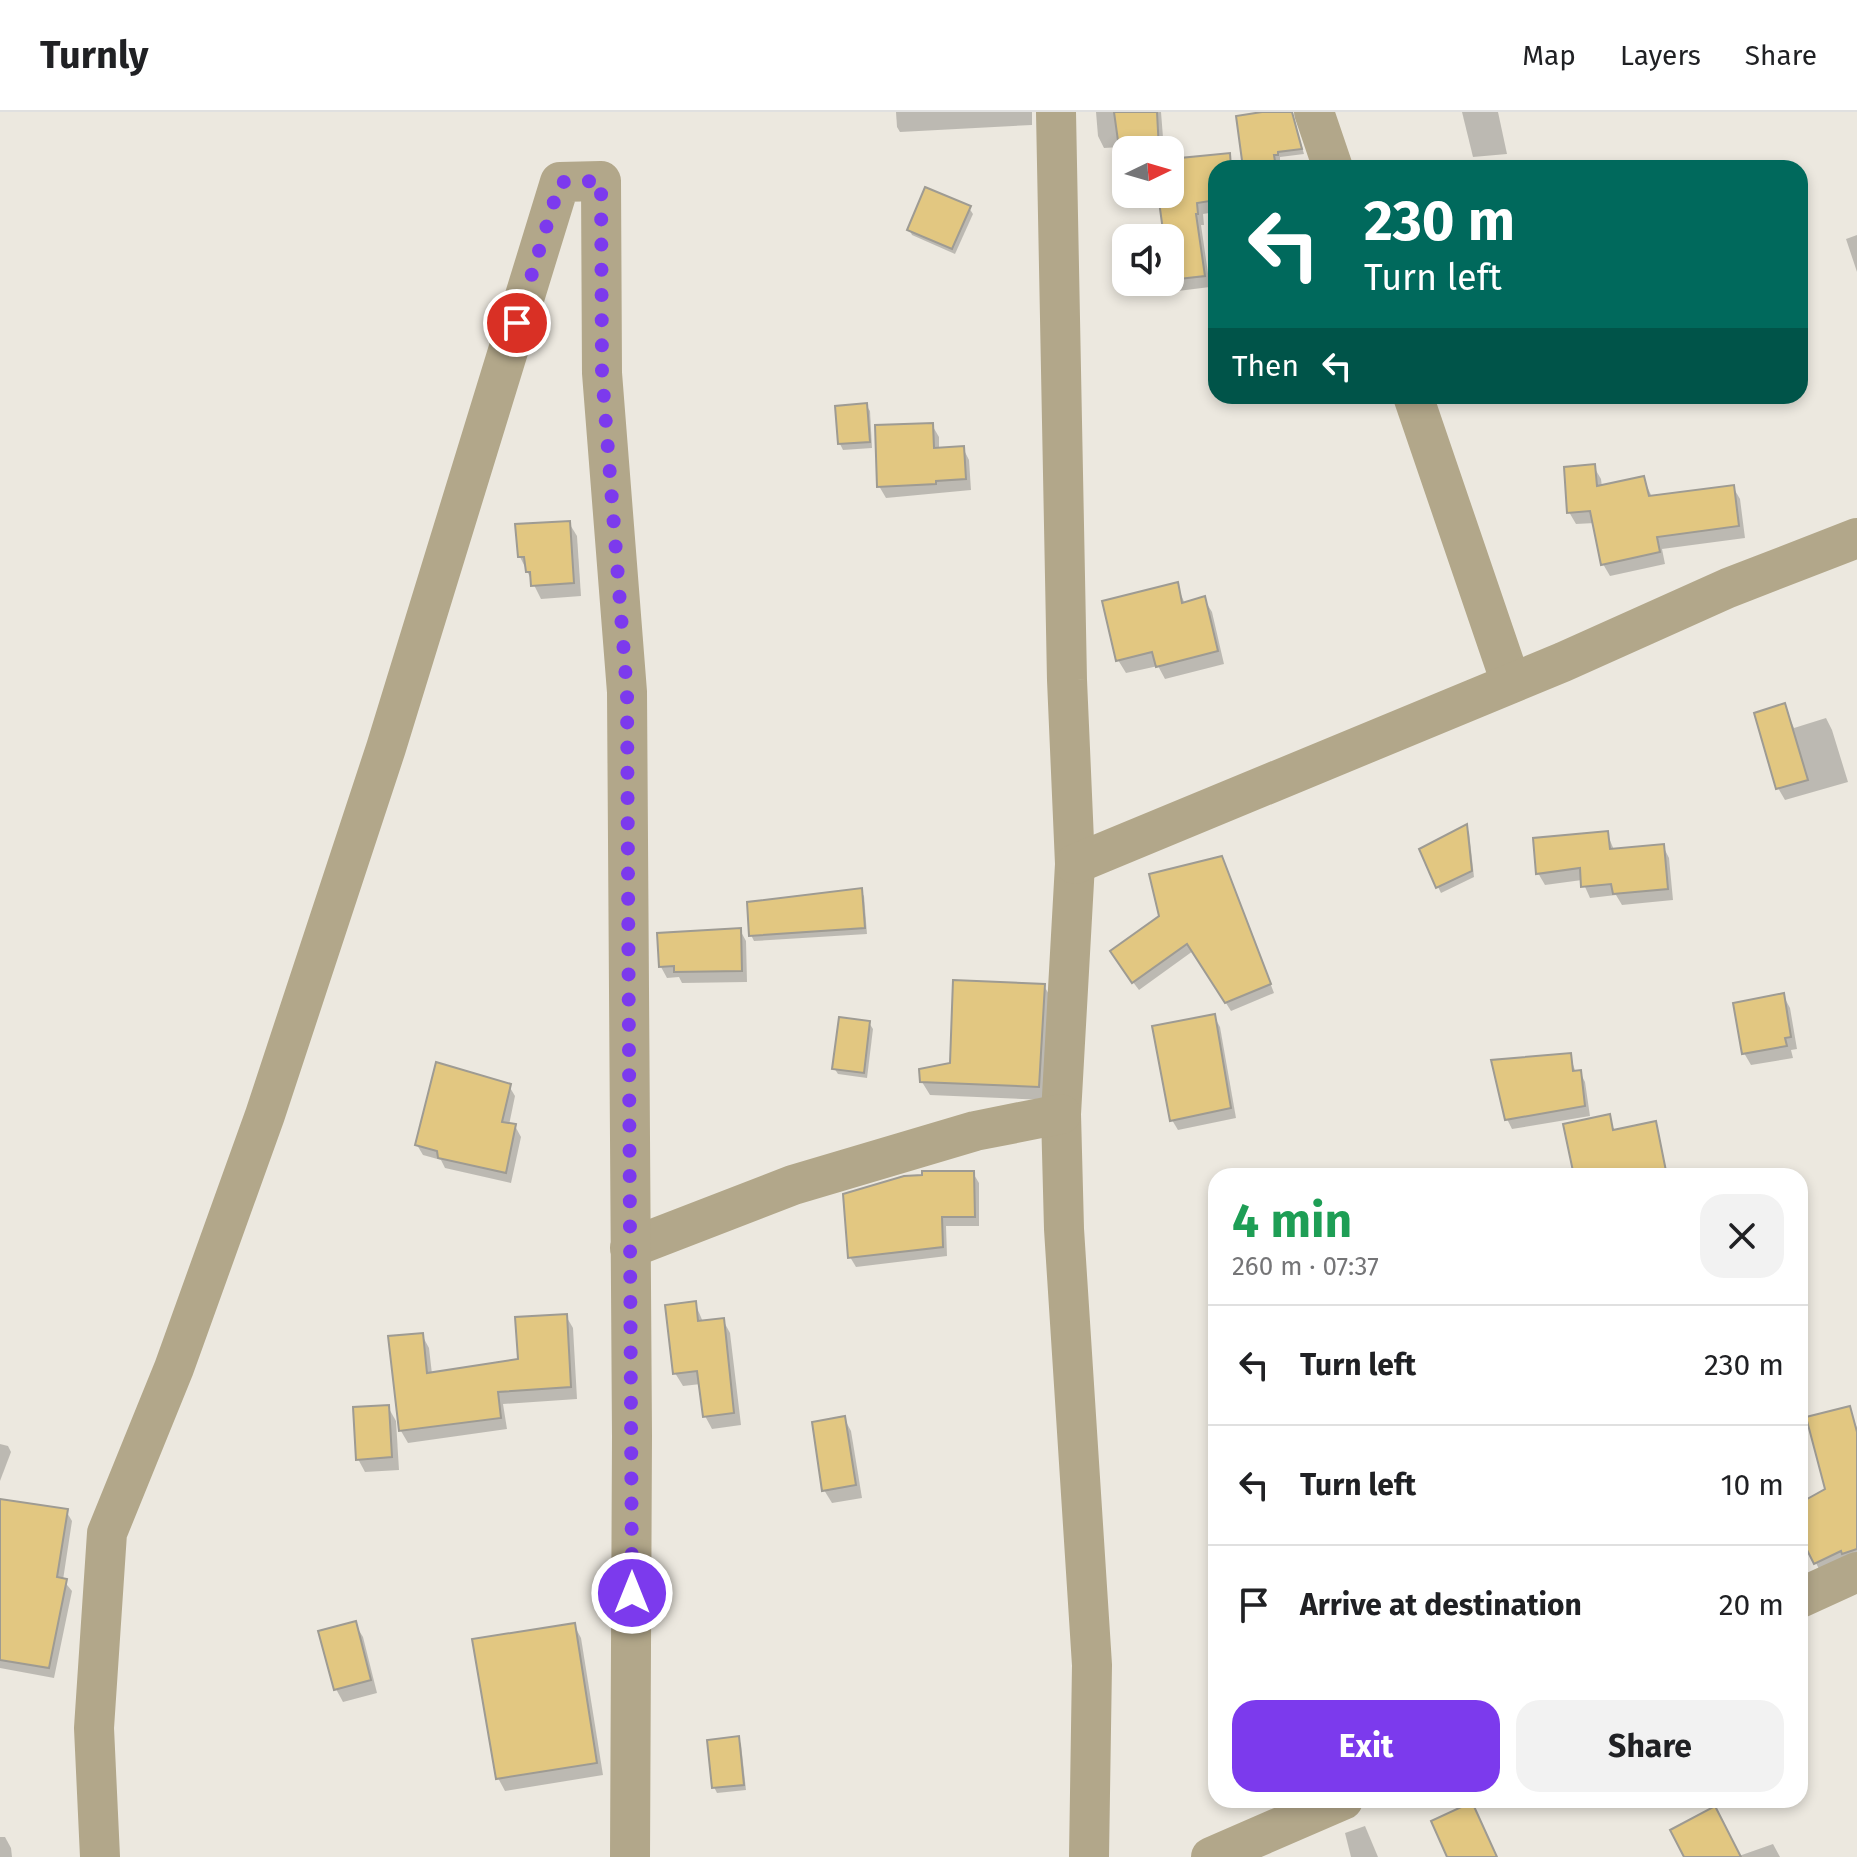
<!DOCTYPE html>
<html lang="en">
<head>
<meta charset="utf-8">
<style>
  body { margin:0; font-family:"Fira Sans",sans-serif; background:#f2f2f2; color:#202124; height:100vh; display:flex; flex-direction:column; font-size:30px; white-space:nowrap }
  * { box-sizing:border-box; margin:0 }
  p { font-size:26px; color:#757577 }
  .icon { flex:none; width:44px; height:44px; fill:none; stroke:currentColor; stroke-width:2; stroke-linecap:round; stroke-linejoin:round }
  .map { position:relative; flex:1; overflow:hidden }
  .sheet { position:absolute; left:1208px; top:1056px; width:600px; height:640px; display:flex; flex-direction:column; background:#fff; border-radius:24px; box-shadow:0 4px 12px #0003 }
  .sheet>* { flex:none }
  .top-card { position:absolute; left:1208px; top:48px; width:600px; height:244px; border-radius:24px; box-shadow:0 4px 12px #0003; background:#00695c; color:#fff; overflow:hidden }
  .needle { width:52px; rotate:85deg }
  .buttons { position:absolute; left:1112px; top:24px; display:grid; gap:16px }
  .buttons a { display:grid; place-items:center; width:72px; height:72px; border-radius:16px; background:#fff; box-shadow:0 4px 12px #0003; font-size:40px }
  .pin { position:absolute; display:grid; place-items:center; width:68px; height:68px; color:#fff; margin:-34px; border:4px solid #fff; border-radius:50%; box-shadow:0 2px 8px #0007 }
  .me { position:absolute; width:88px; margin:-44px; rotate:0deg; stroke-linejoin:round; filter:drop-shadow(0 0 6px #0008) }
  .turn { display:flex; align-items:center; gap:28px; height:168px; padding:0 24px; font-size:36px }
  .turn .icon { width:104px; height:104px; stroke-width:2.5 }
  .turn b { display:block; font-size:56px; line-height:68px }
  .then { display:flex; align-items:center; height:76px; padding:0 24px; background:#0003; gap:16px; font-size:30px }
  .round { display:grid; place-items:center; flex:none; width:84px; height:84px; border-radius:24px; background:#f2f2f2 }
  .headline { display:flex; align-items:center; justify-content:space-between; height:136px; padding:0 24px }
  h1 { font-size:48px; font-weight:700; line-height:60px; color:#1e9e55 }
  .action { display:flex; gap:16px; margin-top:auto; padding:16px 24px }
  .action a { flex:1; height:92px; border-radius:24px; background:#7c3aed; color:#fff; font-size:32px; font-weight:700; line-height:92px; text-align:center }
  .action a+a { background:#f2f2f2; color:#202124 }
  ul { padding:0; list-style:none }
  li { display:flex; align-items:center; gap:24px; height:120px; padding:0 24px; border-top:2px solid #e0e0e0 }
  li div { flex:1 }
  li b { display:block; font-size:30px }
  li em { font-style:normal }
  header { display:flex; align-items:center; gap:48px; box-sizing:border-box; height:112px; padding:0 40px; background:#fff; border-bottom:2px solid #e0e0e0 }
  header strong { font-size:38px }
  nav { display:flex; gap:44px; margin-inline-start:auto; font-size:28px }
  .map>svg:first-child { display:block }
  .shadow { fill:#0003 }
  .building { fill:#e2c781; stroke:#9e9b93; stroke-width:2 }
  .lines { fill:none; stroke-linecap:round; stroke-linejoin:round }
  .minor { stroke:#b2a78a; stroke-width:40 }
  .route { stroke:#7c3aed; stroke-width:14; stroke-dasharray:0 25.2 }
</style>
</head>
<body>
<header>
<strong>Turnly</strong>
<nav><a>Map</a><a>Layers</a><a>Share</a></nav>
</header>
<div class="map">
<svg width="1857" height="1745" viewBox="0 0 1857 1745">
  <rect width="100%" height="100%" fill="#ece8df"/>
  <g class="shadow">
    <path d="M896 0H1032V13L900 20 897 15Z"/>
    <path d="M1096 0H1161L1164 38H1126V69L1121 35 1104 36 1098 24Z"/>
    <path d="M1276 0H1292L1304 42 1280 45V48L1276 49 1277 56H1245Z"/>
    <path d="M1462 0H1498L1507 42 1473 45Z"/>
    <path d="M1228 43 1235 56H1216V100L1203 102 1204 113H1201L1210 175 1178 179 1171 168 1170 126H1166L1161 91 1143 93 1136 82H1132H1170V49Z"/>
    <path d="M969 96 973 102 955 142 912 123 909 117Z"/>
    <path d="M1857 123V160L1846 127Z"/>
    <path d="M866 293 870 299 872 336 843 338 840 332Z"/>
    <path d="M932 313 939 325V338L963 336 969 348 971 378 886 386 879 374Z"/>
    <path d="M1594 355 1601 367 1602 375 1643 366 1652 385 1733 375 1740 387 1745 426 1662 437 1665 452 1610 464 1603 452 1595 411 1576 412 1569 400Z"/>
    <path d="M569 411 577 424 581 484 541 487 520 445Z"/>
    <path d="M1177 473 1185 492 1204 487 1212 500 1224 552 1165 567 1158 554 1126 561 1118 548Z"/>
    <path d="M1784 594 1794 616 1826 606 1832 618 1848 670 1785 688 1778 676Z"/>
    <path d="M1466 715 1469 720 1474 765 1441 781 1438 775Z"/>
    <path d="M1607 721 1614 738 1663 734 1669 746 1673 788 1622 793 1616 783 1590 786 1582 768 1545 773 1538 761Z"/>
    <path d="M1226 755 1274 881 1231 899 1193 839 1139 878 1123 857Z"/>
    <path d="M860 779 864 784 867 822 754 829 751 823Z"/>
    <path d="M740 818 746 829 747 870 682 871 679 865 667 866 661 855 659 823Z"/>
    <path d="M1044 874 1052 887 1046 988 930 983 922 970 951 953Z"/>
    <path d="M1783 883 1790 896 1797 937 1791 938 1793 946 1751 953 1744 941Z"/>
    <path d="M1214 904 1220 915 1236 1006 1178 1018 1172 1008Z"/>
    <path d="M869 911 873 917 867 966 838 962 834 956Z"/>
    <path d="M1570 944 1576 961 1580 960 1585 970 1590 1004 1512 1017 1507 1007Z"/>
    <path d="M509 974 515 984 509 1013 515 1014 521 1025 511 1071 445 1056 441 1048 423 1043 417 1033Z"/>
    <path d="M1609 1005 1614 1020 1655 1012 1667 1060 1650 1064H1576Z"/>
    <path d="M973 1061 979 1071V1114H946L947 1144 856 1155 850 1145Z"/>
    <path d="M695 1191 703 1210 723 1208 730 1221 741 1313 712 1317 705 1304 701 1272 683 1274 675 1261Z"/>
    <path d="M566 1204 573 1216 577 1287 503 1292 507 1317 408 1331 401 1319 391 1226 422 1223 429 1236 432 1262 521 1249Z"/>
    <path d="M388 1295 396 1309 399 1358 365 1360 358 1347Z"/>
    <path d="M1849 1296 1857 1316V1440L1820 1459 1800 1419V1392L1827 1378Z"/>
    <path d="M844 1306 851 1319 862 1386 832 1391 824 1378Z"/>
    <path d="M0 1332 8 1334 11 1340 0 1369Z"/>
    <path d="M66 1399 72 1409 63 1468 72 1479 54 1566 0 1556V1406Z"/>
    <path d="M355 1512 363 1525 377 1581 343 1590 336 1577Z"/>
    <path d="M574 1513 581 1526 603 1663 505 1679 498 1666Z"/>
    <path d="M738 1626 741 1632 746 1678 717 1681 714 1675Z"/>
    <path d="M1365 1714 1378 1745H1351L1345 1721Z"/>
    <path d="M0 1725H5L11 1736 12 1745H0Z"/>
    <path d="M1773 1732 1780 1745H1686L1739 1744Z"/>
  </g>
  <g class="building">
    <path d="M1114 0H1157L1159 38H1126L1124 72Z"/>
    <path d="M1262 0H1292L1302 37 1278 40V43H1274L1276 56H1243L1236 4Z"/>
    <path d="M1230 41 1231 56H1216V88L1197 91 1198 102H1196L1205 164 1170 168V126H1164L1158 82H1170V47Z"/>
    <path d="M925 75 971 94 952 137 907 118Z"/>
    <path d="M867 291 870 330 838 332 835 294Z"/>
    <path d="M933 311 934 336 964 334 966 367 936 369V372L877 375 875 313Z"/>
    <path d="M1595 352 1597 374 1644 364 1649 384 1734 373 1739 414 1657 425 1660 440 1601 453 1590 399 1567 401 1564 355Z"/>
    <path d="M570 409 574 471 531 474 530 460H526L524 445H518L515 412Z"/>
    <path d="M1178 470 1182 491 1205 484 1218 539 1156 555 1152 540 1116 549 1102 489Z"/>
    <path d="M1785 591 1808 668 1776 677 1754 601Z"/>
    <path d="M1467 712 1472 759 1436 776 1419 737Z"/>
    <path d="M1608 719 1610 737 1664 732 1668 777 1613 782 1611 772 1581 775 1580 756 1536 762 1533 726Z"/>
    <path d="M1222 744 1271 872 1225 891 1187 832 1132 871 1110 839 1159 804 1149 762Z"/>
    <path d="M862 776 865 816 749 824 747 790Z"/>
    <path d="M741 816 742 859 674 860V854L659 855 657 821Z"/>
    <path d="M953 868 1045 872 1039 975 920 970 919 957 950 951Z"/>
    <path d="M1784 881 1791 925 1785 926 1787 934 1742 942 1733 891Z"/>
    <path d="M1215 902 1231 996 1170 1009 1152 914Z"/>
    <path d="M839 905 870 909 864 961 832 957Z"/>
    <path d="M1571 941 1573 959 1581 958 1585 994 1505 1008 1491 948Z"/>
    <path d="M436 950 511 972 502 1010 516 1012 506 1061 438 1046 437 1039 415 1033Z"/>
    <path d="M1610 1002 1613 1018 1656 1009 1667 1064H1574L1563 1012Z"/>
    <path d="M922 1059H974L975 1105H942L943 1135 848 1146 843 1082 904 1064 922 1063Z"/>
    <path d="M696 1189 698 1209 724 1206 734 1301 703 1305 697 1259 673 1262 665 1193Z"/>
    <path d="M567 1202 571 1275 498 1280 501 1306 399 1319 388 1224 423 1221 427 1261 518 1247 515 1205Z"/>
    <path d="M389 1293 392 1345 356 1348 353 1295Z"/>
    <path d="M1850 1294 1857 1320V1437L1842 1442 1841 1439 1814 1452 1800 1424V1391L1825 1377 1806 1305Z"/>
    <path d="M845 1304 856 1373 822 1379 812 1310Z"/>
    <path d="M0 1387 68 1397 57 1465 67 1467 49 1556 0 1548Z"/>
    <path d="M356 1509 371 1568 334 1578 318 1519Z"/>
    <path d="M575 1511 597 1651 496 1667 472 1527Z"/>
    <path d="M739 1624 744 1673 712 1676 707 1628Z"/>
    <path d="M1472 1690 1497 1745H1447L1431 1709Z"/>
    <path d="M1715 1694 1741 1745H1684L1670 1718Z"/>
  </g>
  <g class="lines">
    <g class="minor">
      <path d="M1056 0 1067 568 1075 752 1061 1002 1064 1117 1092 1553 1089 1745"/>
      <path d="M1314 0 1333 56"/>
      <path d="M1413 284 1511 571"/>
      <path d="M1075 752 1563 550 1728 476 1857 426"/>
      <path d="M630 1136 793 1073 975 1019 1061 1002"/>
      <path d="M1800 1486 1857 1460"/>
      <path d="M100 1745 94 1616 107 1421 174 1256 265 1003 386 636 560 70 601 69 602 261 627 580 632 1324 630 1745"/>
      <path d="M1211 1745 1343 1688"/>
    </g>
  </g>
  <g class="lines">
    <path class="route" d="M517 211 560 70 601 69 602 261 627 580 632 1481"/>
  </g>
</svg>
<div class="buttons">
<a><svg class="needle" viewBox="-14 -14 28 28"><path d="M0-13l5 13h-10z" fill="#e53935"/><path d="M0 13l5-13h-10z" fill="#757577"/></svg></a>
<a><svg class="icon" aria-label="sound" viewBox="0 0 24 24"><path d="M4 9h4l5-4v14l-5-4H4zM17 9q2 3 0 6"/></svg></a>
</div>
<div class="pin" style="left:517px;top:211px;background:#d93025"><svg class="icon" aria-label="arrive" viewBox="0 0 24 24"><path d="M6 21V4h12l-3 4 3 4H6"/></svg></div>
<svg class="me" style="left:632px;top:1481px" viewBox="-20 -20 40 40"><circle r="17" fill="#7c3aed" stroke="#fff" stroke-width="3"/><path d="M0-11L8 9 0 5-8 9z" fill="#fff"/></svg>
<div class="top-card">
<div class="turn"><svg class="icon" aria-label="left" viewBox="0 0 24 24"><path d="M17 20v-9H6M10 6l-5 5 5 5"/></svg><div><b>230 m</b>Turn left</div></div>
<div class="then">Then<svg class="icon" aria-label="left" viewBox="0 0 24 24"><path d="M17 20v-9H6M10 6l-5 5 5 5"/></svg></div>
</div>
<section class="sheet">
<div class="headline"><div><h1>4 min</h1><p>260 m · 07:37</p></div><a class="round"><svg class="icon" aria-label="close" viewBox="0 0 24 24"><path d="M6 6l12 12M18 6L6 18"/></svg></a></div>
<ul>
<li><svg class="icon" aria-label="left" viewBox="0 0 24 24"><path d="M17 20v-9H6M10 6l-5 5 5 5"/></svg><div><b>Turn left</b></div><em>230 m</em></li>
<li><svg class="icon" aria-label="left" viewBox="0 0 24 24"><path d="M17 20v-9H6M10 6l-5 5 5 5"/></svg><div><b>Turn left</b></div><em>10 m</em></li>
<li><svg class="icon" aria-label="arrive" viewBox="0 0 24 24"><path d="M6 21V4h12l-3 4 3 4H6"/></svg><div><b>Arrive at destination</b></div><em>20 m</em></li>
</ul>
<div class="action"><a>Exit</a><a>Share</a></div>
</section>
</div>
</body>
</html>
